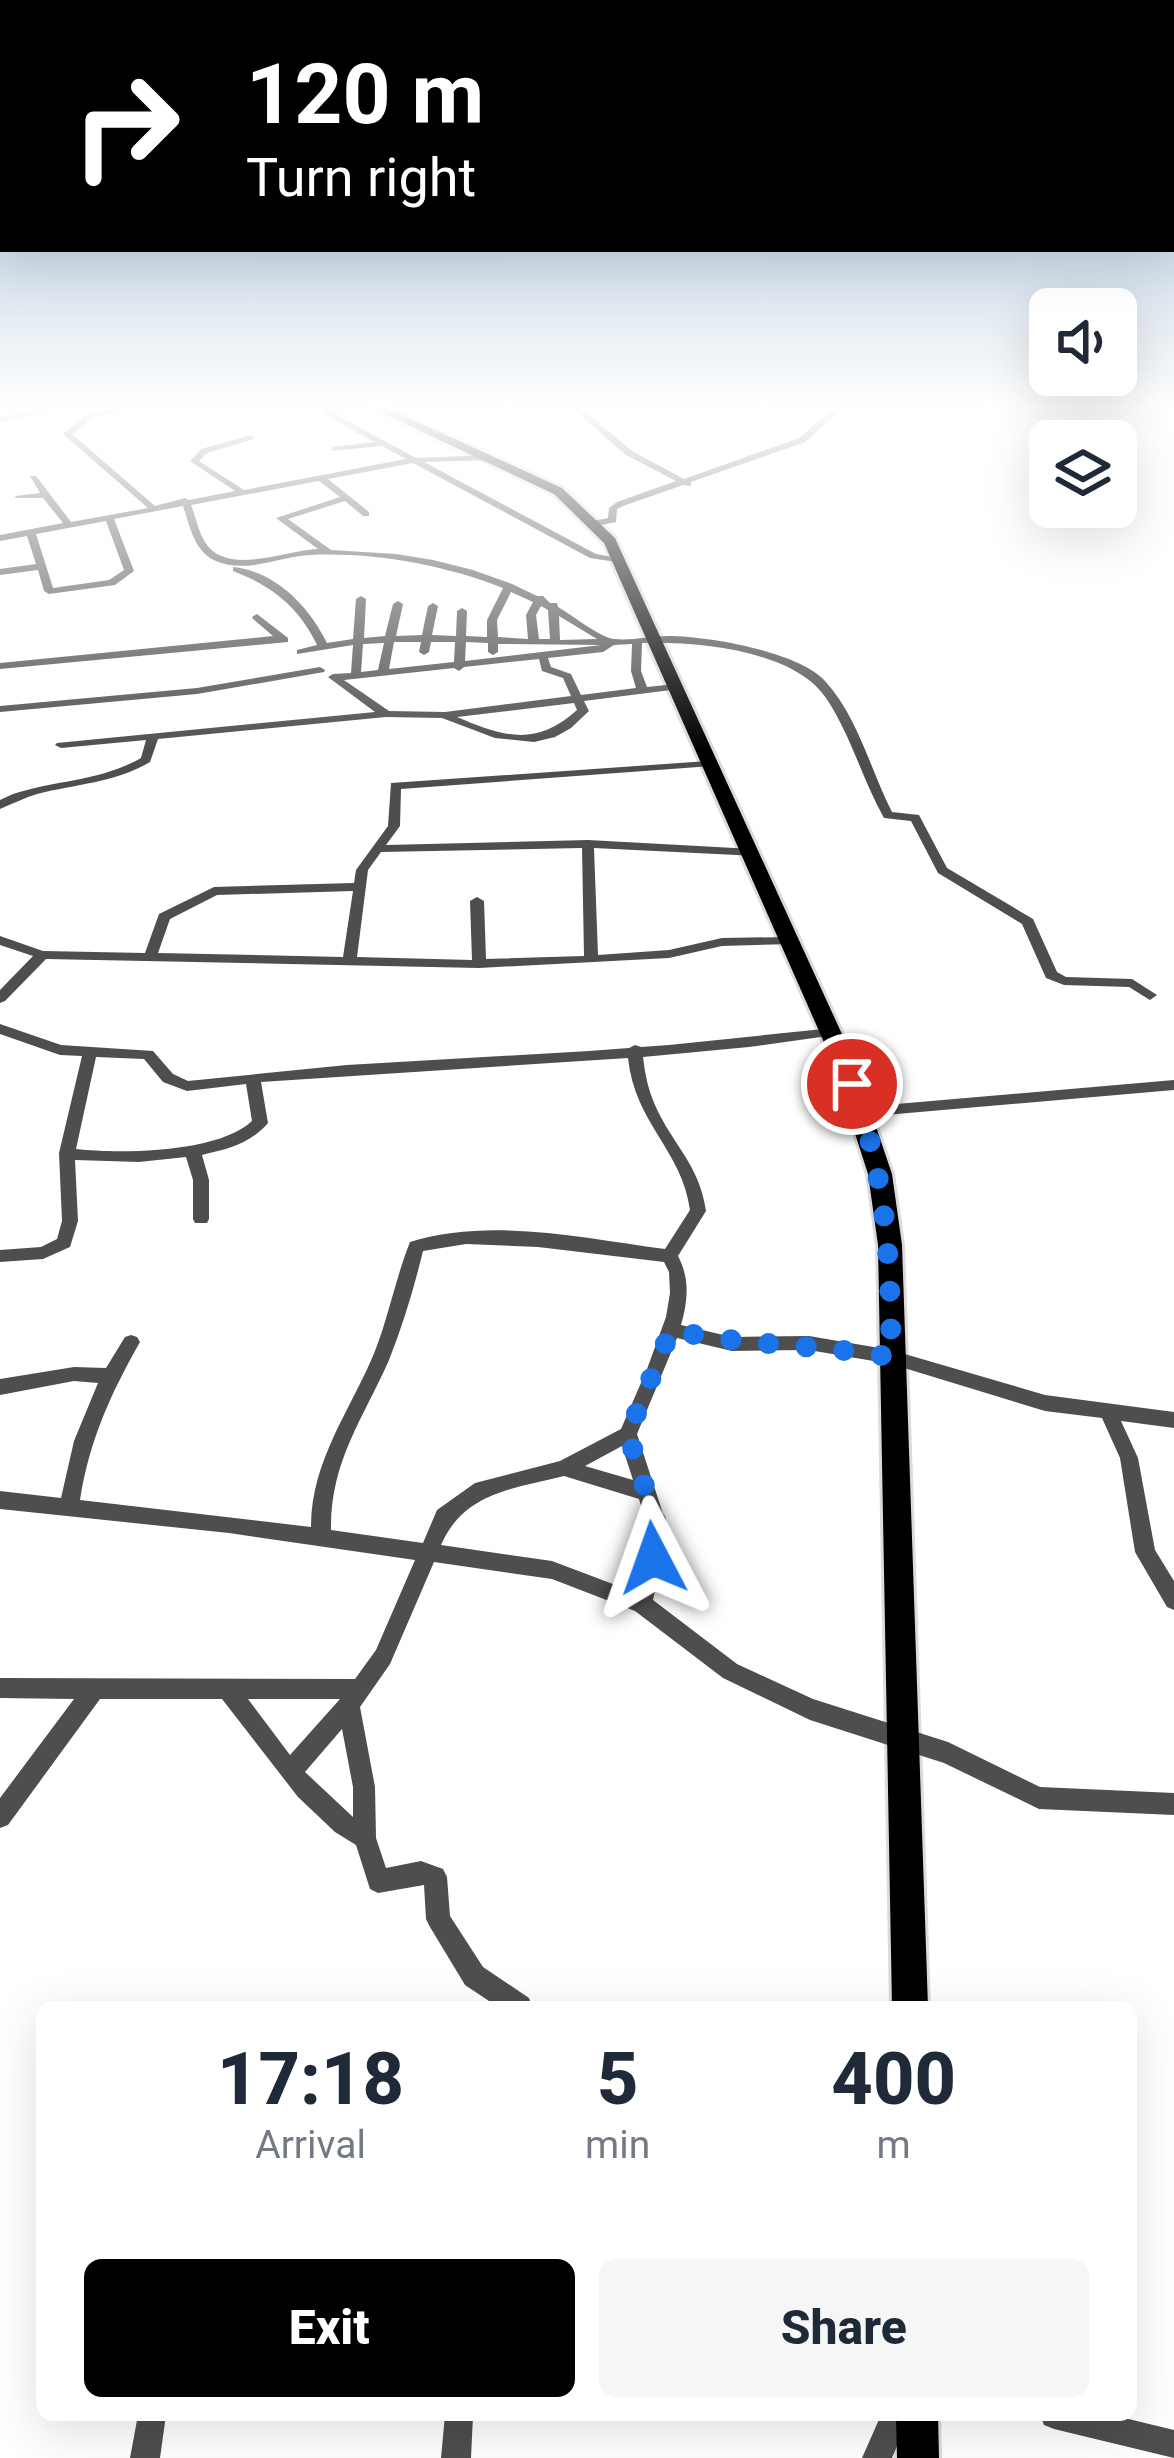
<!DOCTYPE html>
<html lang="en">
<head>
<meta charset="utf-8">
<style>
  body { margin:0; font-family:Roboto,sans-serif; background:#f6f6f7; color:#1f2937; height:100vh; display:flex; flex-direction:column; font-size:45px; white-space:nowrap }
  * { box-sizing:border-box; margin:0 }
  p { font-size:39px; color:#747a83 }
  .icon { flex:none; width:66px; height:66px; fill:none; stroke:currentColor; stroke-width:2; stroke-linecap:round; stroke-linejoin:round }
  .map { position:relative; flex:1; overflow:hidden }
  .drawer { position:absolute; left:36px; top:2001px; width:1101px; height:420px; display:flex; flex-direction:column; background:#fff; border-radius:18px; box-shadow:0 12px 48px #0002 }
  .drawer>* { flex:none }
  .guide { position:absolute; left:0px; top:0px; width:1176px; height:252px; box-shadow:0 12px 48px #0002; background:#000; color:#fff; overflow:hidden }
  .tools { position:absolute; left:1029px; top:288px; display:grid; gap:24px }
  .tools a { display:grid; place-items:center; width:108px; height:108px; border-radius:18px; background:#fff; box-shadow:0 12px 48px #0002; font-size:60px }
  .pin { position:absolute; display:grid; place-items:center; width:102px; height:102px; color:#fff; margin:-51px; border:6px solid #fff; border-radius:50%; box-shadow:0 3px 12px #0007 }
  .me { position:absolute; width:132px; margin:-66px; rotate:356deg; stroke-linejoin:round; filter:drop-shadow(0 0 9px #0008) }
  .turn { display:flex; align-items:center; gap:42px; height:252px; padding:0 48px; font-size:54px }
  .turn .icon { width:156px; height:156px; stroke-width:2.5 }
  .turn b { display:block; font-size:84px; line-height:102px }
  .eta { display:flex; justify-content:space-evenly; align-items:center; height:204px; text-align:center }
  .eta b { font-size:72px; font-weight:800; line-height:84px }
  .cta { display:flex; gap:24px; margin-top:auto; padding:24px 48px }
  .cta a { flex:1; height:138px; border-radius:18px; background:#000; color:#fff; font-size:48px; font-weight:800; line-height:138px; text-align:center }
  .cta a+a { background:#f6f6f7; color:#1f2937 }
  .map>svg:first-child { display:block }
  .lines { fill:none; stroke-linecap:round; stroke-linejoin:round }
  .primary-casing { stroke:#dbdbdb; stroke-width:6 }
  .minor { fill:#4e4e4e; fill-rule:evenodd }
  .primary { fill:#000; fill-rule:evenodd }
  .route { stroke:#1a73e8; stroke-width:21; stroke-dasharray:0 37.8 }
</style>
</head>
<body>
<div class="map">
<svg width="1174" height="2458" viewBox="0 0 1174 2458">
  <rect width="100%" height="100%" fill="#fff"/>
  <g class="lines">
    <g class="primary-casing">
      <g id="primary">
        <path d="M372 408H387L562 488 615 538 852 1056 892 1174 902 1245 928 2007H892L878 1245 868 1174 830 1056 604 543 554 494Z"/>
        <path d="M896 2415H938L939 2458H897Z"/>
      </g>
    </g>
    <g class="minor">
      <path d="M41 408H55L0 422V418Z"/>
      <path d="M112 408H124L90 420 72 434 155 506 185 498 189 500 235 491 190 461 201 449 251 435 254 439 207 453 199 461 244 490 406 459 382 446 331 451 334 447 374 442 322 413 334 408H347L333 413 416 458 490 455 487 460 424 462 596 554 623 559V563L590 558 413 463 328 479 369 512V516H363L345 501 288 519 331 550 396 554 433 560 473 570 512 584 537 596H543L550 603H557L558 607C572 615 599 637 614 639 631 641 651 636 669 636 708 636 799 652 825 681 858 717 870 769 892 812L919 815 947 868 1033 919 1057 972 1066 977 1132 979 1157 995 1150 1000 1129 987 1064 985 1046 978 1022 924 938 873 911 821 884 818C862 779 851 735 826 698 794 650 696 641 642 643L641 671 647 687 675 684 680 687 679 689 584 701 589 711 571 728 555 737 534 742 495 738 442 718 386 717 158 739 150 762C114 783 76 784 37 794 24 798 12 804 0 809V800L13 794C56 780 101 781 141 758L146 740 61 748 55 745 57 743 375 712 328 677 333 674 351 673 353 645 297 654V650L317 645C299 607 272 586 233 571V567C275 571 309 606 327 643L353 639 356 599 361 596 366 599 364 638 385 636 393 604 398 601 403 604 396 636 422 635 428 606 433 603 438 606 432 635 456 636 457 611 462 608 467 611 466 636 487 637V620L503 588C441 564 375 552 309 555 278 557 246 574 216 561 194 552 190 526 183 506L114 519 134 571 115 585 49 594 44 591 38 570 0 575V569L36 564 27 536 0 541V535L63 523 43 498H16L15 496 40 493 30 476H36L71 522 148 508 63 434 84 416ZM319 481 340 497 276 518 318 549C286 550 226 577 205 542 198 531 196 517 191 505ZM106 521 124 570 109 580 53 588 36 534ZM511 592 533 602 526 615 528 639 498 637 497 620ZM541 606 548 610 550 639H539L536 615ZM559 616 597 639 560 640ZM394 642H421L419 652 424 655 429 652 431 642H455L454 662 389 669ZM466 642 488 643V652L493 655 498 652V644L601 645 465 661ZM384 643 378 670 361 672 363 644ZM632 644 631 671 636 688 581 695 571 674 551 667 548 658 603 652 614 645ZM539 659 542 671 563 678 571 696 445 712 389 711 344 680 454 668 459 671 464 667ZM574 703 577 710C536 747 504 737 457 717Z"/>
      <path d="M572 408H581L632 451 684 479 799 438 834 408H843L805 442 691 482V486L683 485 623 506 617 509 616 522 596 526 591 523 593 521 608 518 609 508 617 502 676 481 626 455Z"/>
      <path d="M257 614 288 638V642L0 669V663L273 636 253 619 252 617Z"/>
      <path d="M320 667 325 670 324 672 197 694 0 712V706L197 688Z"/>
      <path d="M708 761 712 762V766L401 789 400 826 386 845 588 840 753 849 759 853 757 856 594 848 598 955 669 950 722 938 787 937 794 941 792 944 722 946 669 958 479 968 46 959 5 1001 0 1003V990L33 956 0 945V936L43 951 145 953 159 914 214 887 354 883 356 870 388 826 391 783ZM582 848 584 956 486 959 484 901 477 897 470 901 472 960 357 957 368 870 381 852ZM353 891 343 957 158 953 170 919 217 895Z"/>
      <path d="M0 1024 61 1045 153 1051 173 1074 188 1081 347 1065 589 1051 629 1048 635 1045 641 1047 669 1045 833 1028 835 1031 828 1036 749 1047 643 1057C645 1074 648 1089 655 1105 673 1146 699 1163 706 1211L678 1256C690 1279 688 1300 681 1325L732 1337 809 1336 891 1350 1045 1395 1174 1412V1428L1121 1421 1138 1458 1155 1550 1174 1581V1610L1167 1607 1135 1552 1120 1458 1102 1418 1045 1411 891 1364 809 1350 732 1351 677 1338 637 1434 668 1529 653 1600 737 1664 813 1699 948 1742 1040 1787 1174 1793V1815L1039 1809 944 1763 810 1720 723 1678 635 1611 552 1579 434 1562 390 1664 360 1707 375 1787 376 1838 386 1868 421 1861 443 1869 447 1877 450 1916 483 1967 529 1998 532 2007H498L465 1985 430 1927 426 1919 424 1885 378 1893 370 1889 356 1845 335 1832 298 1797 222 1699H100L8 1825 0 1828V1798L74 1699 0 1698V1678L355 1679 376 1650 415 1560 229 1533 0 1509V1491L61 1498 74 1441 98 1383 74 1381 0 1395V1379L74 1367 106 1368 125 1337 131 1335 137 1337 140 1342C111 1393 89 1441 80 1500L311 1527C311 1460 351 1410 375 1351 389 1315 396 1277 410 1242 490 1217 583 1238 665 1249L690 1210C682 1150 635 1124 628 1058L261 1082 268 1123C250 1144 228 1149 202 1155L209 1180V1219L207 1223H195L193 1219V1180L186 1157 139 1162 75 1160 78 1221 70 1247 43 1259 0 1262V1250L41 1247 57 1239 62 1221 59 1153 82 1056 60 1055 0 1034ZM96 1057 144 1059 163 1082 187 1091 246 1084 252 1121C218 1153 121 1154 76 1149ZM466 1244 538 1247 664 1262 669 1272 670 1293 666 1317 647 1369 621 1429 560 1461 475 1483 437 1510 423 1543 331 1530C330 1462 363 1419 389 1360 403 1325 414 1288 423 1251ZM622 1446 633 1480 585 1466ZM564 1476 639 1499 648 1529 634 1592 552 1561 441 1545C464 1492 513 1489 564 1476ZM248 1699H340L290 1755ZM342 1729 353 1787V1817L305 1772Z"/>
      <path d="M1174 1080V1090L862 1117 854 1112 862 1107Z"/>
      <path d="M138 2415H166L160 2458H130Z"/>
      <path d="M445 2415H473L471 2458H441Z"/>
      <path d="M881 2415H910L892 2458H862Z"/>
      <path d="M1040 2415H1112L1174 2430V2458L1054 2429 1044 2425Z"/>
    </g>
    <use href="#primary" class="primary"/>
  </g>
  <linearGradient id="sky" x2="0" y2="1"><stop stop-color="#89aaca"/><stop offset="0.54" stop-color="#fff"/><stop offset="1" stop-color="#fff" stop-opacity="0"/></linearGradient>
  <rect width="1174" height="752" fill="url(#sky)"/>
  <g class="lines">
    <path class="route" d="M653 1558 658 1528 628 1434 671 1330C744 1346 817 1344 891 1357 891 1261 886 1174 852 1084"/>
  </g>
</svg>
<div class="tools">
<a><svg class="icon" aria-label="sound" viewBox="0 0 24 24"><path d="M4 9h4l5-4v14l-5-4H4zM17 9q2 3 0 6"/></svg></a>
<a><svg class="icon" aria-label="layers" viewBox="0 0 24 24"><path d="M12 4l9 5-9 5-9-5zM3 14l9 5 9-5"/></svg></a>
</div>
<div class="pin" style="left:852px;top:1084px;background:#d93025"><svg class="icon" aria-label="arrive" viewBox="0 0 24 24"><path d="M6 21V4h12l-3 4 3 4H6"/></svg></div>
<svg class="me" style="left:653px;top:1558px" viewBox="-20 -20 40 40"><path d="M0-17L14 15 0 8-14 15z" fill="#1a73e8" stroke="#fff" stroke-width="4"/></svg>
<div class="guide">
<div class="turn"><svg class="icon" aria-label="right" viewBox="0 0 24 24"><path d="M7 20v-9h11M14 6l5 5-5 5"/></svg><div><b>120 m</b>Turn right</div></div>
</div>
<section class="drawer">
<div class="eta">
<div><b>17:18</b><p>Arrival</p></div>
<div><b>5</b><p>min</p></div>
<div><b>400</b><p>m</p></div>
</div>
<div class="cta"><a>Exit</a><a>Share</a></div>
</section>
</div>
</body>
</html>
